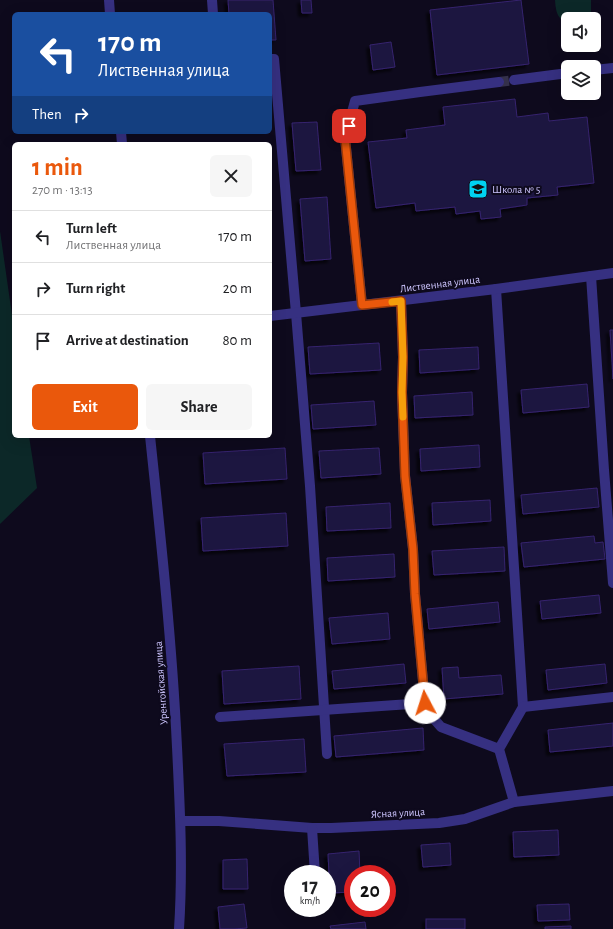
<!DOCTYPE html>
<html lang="en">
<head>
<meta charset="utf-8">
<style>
  body { margin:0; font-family:"Alegreya Sans",sans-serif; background:#f6f6f6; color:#202124; height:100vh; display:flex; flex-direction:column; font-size:15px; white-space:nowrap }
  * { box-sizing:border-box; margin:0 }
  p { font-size:13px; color:#757577 }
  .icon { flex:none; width:22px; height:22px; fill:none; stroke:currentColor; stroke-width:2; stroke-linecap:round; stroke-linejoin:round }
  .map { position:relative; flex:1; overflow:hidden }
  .details { position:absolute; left:12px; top:142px; width:260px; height:296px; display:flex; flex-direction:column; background:#fff; border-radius:6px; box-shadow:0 4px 16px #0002 }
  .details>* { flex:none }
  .banner { position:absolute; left:12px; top:12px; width:260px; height:122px; border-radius:6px; box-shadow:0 4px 16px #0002; background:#1a4fa0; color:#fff; overflow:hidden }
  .controls { position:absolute; left:561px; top:12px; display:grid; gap:8px }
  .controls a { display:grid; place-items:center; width:40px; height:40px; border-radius:6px; background:#fff; box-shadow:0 4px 16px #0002; font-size:20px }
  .speed { position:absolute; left:284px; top:865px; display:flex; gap:8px; font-size:20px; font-weight:700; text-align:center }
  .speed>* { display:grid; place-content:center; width:52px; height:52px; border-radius:50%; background:#fff; box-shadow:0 4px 16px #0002; line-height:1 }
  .speed small { font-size:10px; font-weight:400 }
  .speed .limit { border:6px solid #d22; background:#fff; color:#111 }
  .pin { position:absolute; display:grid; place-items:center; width:34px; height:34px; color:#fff; margin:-17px; border-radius:8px; box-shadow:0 2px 6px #0006 }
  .me { position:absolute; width:44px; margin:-22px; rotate:355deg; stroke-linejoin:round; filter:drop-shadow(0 0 3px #0008) }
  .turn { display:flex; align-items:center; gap:14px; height:84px; padding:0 20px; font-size:18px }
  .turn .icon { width:52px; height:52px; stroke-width:2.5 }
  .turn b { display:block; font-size:28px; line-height:34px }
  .then { display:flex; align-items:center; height:38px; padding:0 20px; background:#0003; gap:8px; font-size:15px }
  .round { display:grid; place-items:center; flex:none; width:42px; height:42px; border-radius:6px; background:#f6f6f6 }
  .head { display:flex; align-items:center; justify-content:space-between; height:68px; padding:0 20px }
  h1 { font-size:24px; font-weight:700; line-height:30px; color:#ea580c }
  .action { display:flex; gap:8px; margin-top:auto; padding:8px 20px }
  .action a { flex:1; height:46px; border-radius:6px; background:#ea580c; color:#fff; font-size:16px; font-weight:700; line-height:46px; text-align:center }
  .action a+a { background:#f6f6f6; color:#202124 }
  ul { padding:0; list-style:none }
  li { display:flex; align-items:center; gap:12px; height:52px; padding:0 20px; border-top:1px solid #e0e0e0 }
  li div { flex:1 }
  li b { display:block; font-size:15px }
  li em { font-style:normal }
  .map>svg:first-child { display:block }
  .green { fill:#0c2828 }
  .building { fill:#1e1440; stroke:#35246e; filter:url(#shadow) }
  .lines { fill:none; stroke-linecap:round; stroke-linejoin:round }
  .minor-tunnel { stroke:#34304a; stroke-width:10; stroke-dasharray:10 5; stroke-linecap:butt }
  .minor { stroke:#363081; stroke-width:10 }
  .route-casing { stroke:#983908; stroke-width:10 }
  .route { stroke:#ea580c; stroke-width:7 }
  .slow { stroke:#f59e0b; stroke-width:7 }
  .labels { text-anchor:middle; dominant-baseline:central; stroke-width:4; stroke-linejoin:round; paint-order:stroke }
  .poi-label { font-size:11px; fill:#cec6ff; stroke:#0e0a1d; text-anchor:start }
  .street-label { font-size:11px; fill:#cec6ff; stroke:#0e0a1d }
</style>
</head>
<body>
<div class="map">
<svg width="613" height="929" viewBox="0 0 613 929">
  <defs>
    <filter id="shadow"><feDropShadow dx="-3.5" dy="3.5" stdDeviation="1" flood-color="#0009"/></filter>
  </defs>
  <rect width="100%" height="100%" fill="#0e0a1d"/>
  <g class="green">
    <path d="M555 0H591V13L589 19H568V25C557 17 556 13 555 0Z"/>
    <path d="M0 231 14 329V436H29L37 488 0 524Z"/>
  </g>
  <g class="building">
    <path d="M228 0H273L276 40H270V14H229Z"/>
    <path d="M301 0H311L312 13H302Z"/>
    <path d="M521 0 529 64 437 75 430 10Z"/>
    <path d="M391 42 395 67 373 70 370 45Z"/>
    <path d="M515 99 517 117 548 113 549 121 587 117 594 183 557 187 558 195 527 198V205L500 209 501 217 481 219 480 211 456 214 455 207 416 211 415 203 376 208 368 142 407 138 406 130 445 125 443 107Z"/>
    <path d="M317 122 321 170 296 171 292 123Z"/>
    <path d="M327 197 331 259 305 261 300 199Z"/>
    <path d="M610 330H613V379Z"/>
    <path d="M379 343 381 370 310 374 308 347Z"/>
    <path d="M478 347 479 369 420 373 419 350Z"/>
    <path d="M587 384 589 407 523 413 521 390Z"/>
    <path d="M472 392 473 415 415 418 414 396Z"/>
    <path d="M374 401 376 425 313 429 311 405Z"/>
    <path d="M479 445 480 467 421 471 420 449Z"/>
    <path d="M285 448 287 479 205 484 203 453Z"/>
    <path d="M379 448 381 474 321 478 319 451Z"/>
    <path d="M597 488 599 507 523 514 521 495Z"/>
    <path d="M490 500 491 521 433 525 432 503Z"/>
    <path d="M390 503 391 528 327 531 326 507Z"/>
    <path d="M286 513 288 546 203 551 201 518Z"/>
    <path d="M594 536 595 543 603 542 605 559 524 567 521 543Z"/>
    <path d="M504 547 505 571 434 575 432 551Z"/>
    <path d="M394 554 395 577 328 581 327 558Z"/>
    <path d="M599 595 601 613 542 619 540 601Z"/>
    <path d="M498 602 500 622 429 629 427 609Z"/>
    <path d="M388 613 390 639 332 644 329 618Z"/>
    <path d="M404 664 406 683 334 689 332 671Z"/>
    <path d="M605 664 607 683 548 690 546 670Z"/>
    <path d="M299 666 301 699 224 704 222 671Z"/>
    <path d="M458 667 459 678 501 675 503 694 444 699 442 668Z"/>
    <path d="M613 723V746L550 752 548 730Z"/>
    <path d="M423 728 424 750 336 757 334 736Z"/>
    <path d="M304 739 306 772 227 776 224 744Z"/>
    <path d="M558 830 559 855 514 857 513 832Z"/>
    <path d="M450 843 451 865 423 867 421 845Z"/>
    <path d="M359 851 360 874H353V892L330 893 328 854Z"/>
    <path d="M247 859 248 889H223V860Z"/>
    <path d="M244 904 247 928 234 929H220L218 907Z"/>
    <path d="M569 904 570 920 538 921 537 905Z"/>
    <rect x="426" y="919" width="39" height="10"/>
    <path d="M365 922 366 929H331L330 926Z"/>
    <path d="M571 926V929H545V927Z"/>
  </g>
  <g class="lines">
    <path class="minor-tunnel" d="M499 82 514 80"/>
    <g class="minor">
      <path d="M109 0 110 14"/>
      <path d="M212 0 213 14"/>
      <path d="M270 59H274L296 313 310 486 327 754"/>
      <path d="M594 70 613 68"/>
      <path d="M514 80 568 73"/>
      <path d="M121 132 122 144"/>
      <path d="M591 276 604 470 613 583"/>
      <path d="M496 289 523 707 499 749 514 802"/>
      <path d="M401 301 403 357 402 393 405 475 413 549 415 594 425 703 428 712 441 727 499 749"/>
      <path d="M362 305 345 138 355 101 420 92 499 82"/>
      <path d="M270 316 496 289 613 273"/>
      <path d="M150 436C161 540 172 643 177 747 180 808 183 868 179 929"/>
      <path d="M523 707 613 697"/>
      <path d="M220 717 425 703"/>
      <path d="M181 821H219L312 828H331L439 823 465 819 514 802 613 791"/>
      <path d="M312 828 315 874"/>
    </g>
  </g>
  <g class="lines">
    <g class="route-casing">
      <path id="route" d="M349 126 345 138 362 305 401 301 403 357 402 392 405 476 413 549 415 594 425 703"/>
    </g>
    <use href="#route" class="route"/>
    <path class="slow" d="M392 302 401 301 403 357 402 392 403 417"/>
  </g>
  <defs>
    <g id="school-square" transform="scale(1)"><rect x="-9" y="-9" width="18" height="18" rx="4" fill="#00d2f1" stroke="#0e0a1d"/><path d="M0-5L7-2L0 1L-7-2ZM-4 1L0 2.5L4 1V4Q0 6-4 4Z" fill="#111"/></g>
  </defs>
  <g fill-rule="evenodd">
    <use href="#school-square" x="478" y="189"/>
  </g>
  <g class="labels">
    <g class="poi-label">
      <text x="492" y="189">Школа № 5</text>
    </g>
    <g class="street-label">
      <text transform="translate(440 284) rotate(-7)">Лиственная улица</text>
      <text transform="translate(161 683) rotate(-94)">Уренгойская улица</text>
      <text transform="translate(398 813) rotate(-3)">Ясная улица</text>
    </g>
  </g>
</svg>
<div class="controls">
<a><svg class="icon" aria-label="sound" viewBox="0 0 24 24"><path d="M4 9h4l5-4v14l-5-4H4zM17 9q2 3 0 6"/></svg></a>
<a><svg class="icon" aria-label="layers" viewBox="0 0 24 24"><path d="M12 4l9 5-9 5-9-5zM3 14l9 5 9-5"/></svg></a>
</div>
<div class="speed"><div>17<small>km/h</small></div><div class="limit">20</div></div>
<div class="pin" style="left:349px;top:126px;background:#d93025"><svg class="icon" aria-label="arrive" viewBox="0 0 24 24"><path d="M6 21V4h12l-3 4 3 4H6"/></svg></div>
<svg class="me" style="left:425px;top:703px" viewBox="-20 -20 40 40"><circle r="19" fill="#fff"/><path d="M0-13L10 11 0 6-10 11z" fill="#ea580c"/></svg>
<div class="banner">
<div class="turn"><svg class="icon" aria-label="left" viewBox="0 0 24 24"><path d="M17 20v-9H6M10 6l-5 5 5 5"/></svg><div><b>170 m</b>Лиственная улица</div></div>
<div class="then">Then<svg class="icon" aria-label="right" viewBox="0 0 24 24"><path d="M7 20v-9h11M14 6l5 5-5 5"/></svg></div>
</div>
<section class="details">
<div class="head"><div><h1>1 min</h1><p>270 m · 13:13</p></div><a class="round"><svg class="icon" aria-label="close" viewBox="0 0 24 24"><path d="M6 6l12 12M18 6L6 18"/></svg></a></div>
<ul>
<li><svg class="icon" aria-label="left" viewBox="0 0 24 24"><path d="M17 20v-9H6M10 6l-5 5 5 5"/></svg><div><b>Turn left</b><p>Лиственная улица</p></div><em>170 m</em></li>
<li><svg class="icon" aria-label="right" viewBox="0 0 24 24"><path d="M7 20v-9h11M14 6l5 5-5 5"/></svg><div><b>Turn right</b></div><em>20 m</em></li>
<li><svg class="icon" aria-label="arrive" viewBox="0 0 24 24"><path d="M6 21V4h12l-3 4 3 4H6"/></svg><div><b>Arrive at destination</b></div><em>80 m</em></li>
</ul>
<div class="action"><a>Exit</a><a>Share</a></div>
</section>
</div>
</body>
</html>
